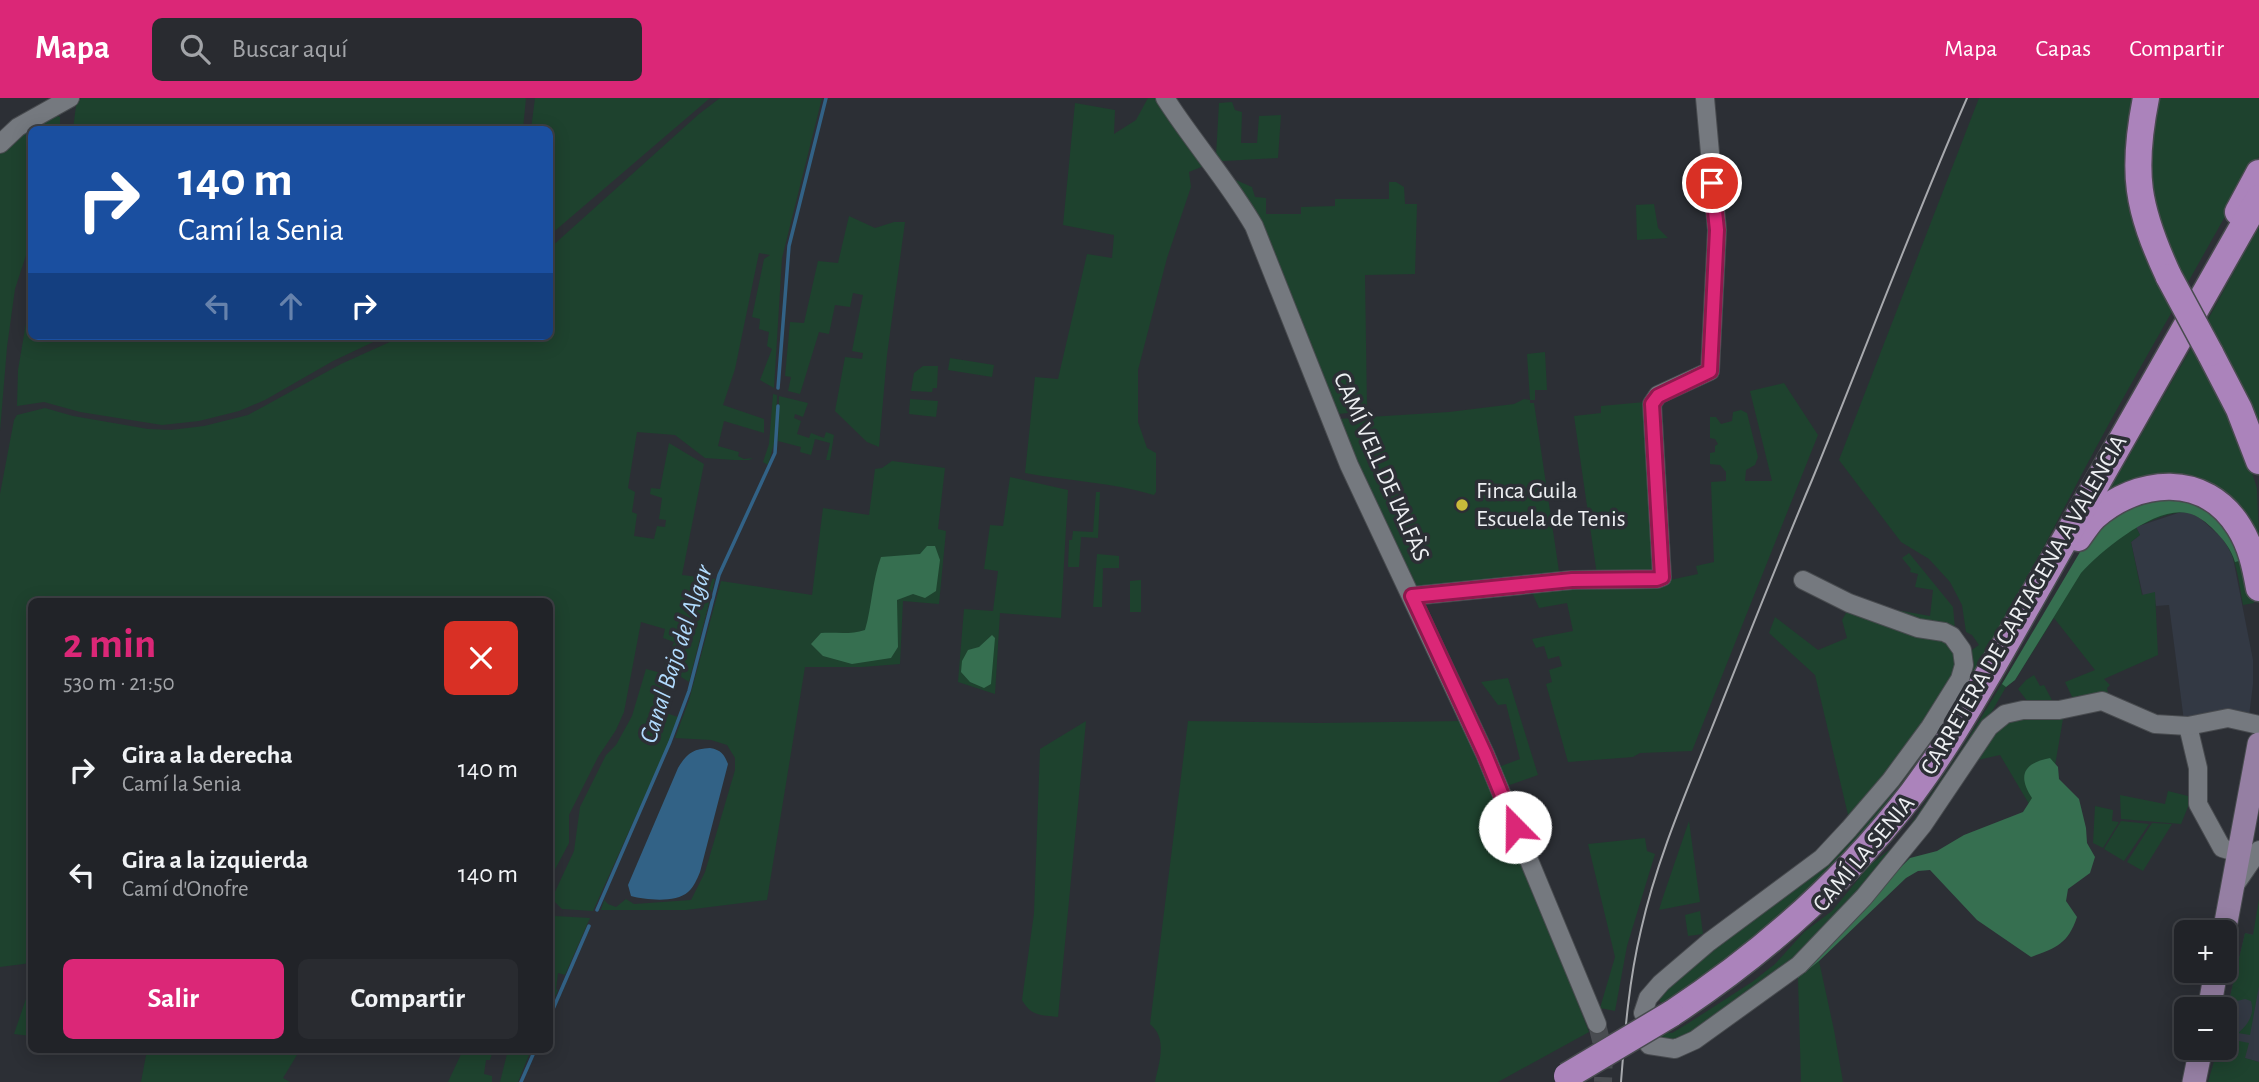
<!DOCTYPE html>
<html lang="es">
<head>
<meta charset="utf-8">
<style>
  body { margin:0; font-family:"Alegreya Sans",sans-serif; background:#292b30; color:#f1f3f6; height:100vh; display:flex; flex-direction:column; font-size:26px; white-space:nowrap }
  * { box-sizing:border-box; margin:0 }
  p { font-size:23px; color:#a2a4a8 }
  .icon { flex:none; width:38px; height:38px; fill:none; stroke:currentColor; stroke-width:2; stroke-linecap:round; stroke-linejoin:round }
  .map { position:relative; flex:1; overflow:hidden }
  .details { position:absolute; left:28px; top:500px; width:525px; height:455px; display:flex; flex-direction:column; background:#212328; border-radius:10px; box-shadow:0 4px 18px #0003,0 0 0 2px #3e4045 }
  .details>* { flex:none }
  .top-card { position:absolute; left:28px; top:28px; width:525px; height:214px; border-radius:10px; box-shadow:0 4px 18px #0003,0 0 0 2px #3e4045; background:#1a4fa0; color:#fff; overflow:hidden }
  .tools { position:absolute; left:2174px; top:822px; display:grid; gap:14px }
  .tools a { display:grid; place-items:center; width:63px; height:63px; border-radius:10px; background:#212328; box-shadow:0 4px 18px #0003,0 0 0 2px #3e4045; font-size:35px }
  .pin { position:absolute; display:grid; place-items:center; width:60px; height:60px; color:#fff; margin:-30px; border:4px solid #fff; border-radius:50%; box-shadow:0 2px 7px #0007 }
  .me { position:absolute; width:77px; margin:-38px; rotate:338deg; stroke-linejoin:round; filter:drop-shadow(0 0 5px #0008) }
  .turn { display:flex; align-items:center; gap:24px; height:147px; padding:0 35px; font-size:32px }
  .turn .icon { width:91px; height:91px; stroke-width:2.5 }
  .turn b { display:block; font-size:49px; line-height:60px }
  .lanes { display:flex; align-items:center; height:66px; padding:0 35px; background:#0003; justify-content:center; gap:35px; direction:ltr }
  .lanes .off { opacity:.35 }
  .round { display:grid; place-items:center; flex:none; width:74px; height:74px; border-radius:10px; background:#292b30 }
  .overview { display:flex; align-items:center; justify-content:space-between; height:119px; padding:0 35px }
  h1 { font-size:42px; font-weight:700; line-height:52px; color:#db2777 }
  .button { display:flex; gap:14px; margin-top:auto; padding:14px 35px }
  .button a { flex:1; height:80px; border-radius:10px; background:#db2777; color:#fff; font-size:28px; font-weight:700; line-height:80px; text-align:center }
  .button a+a { background:#292b30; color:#f1f3f6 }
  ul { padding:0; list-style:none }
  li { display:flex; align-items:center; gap:21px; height:105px; padding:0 35px }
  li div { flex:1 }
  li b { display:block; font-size:26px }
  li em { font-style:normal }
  header { display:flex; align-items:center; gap:42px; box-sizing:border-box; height:98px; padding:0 35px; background:#db2777; color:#fff }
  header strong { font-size:33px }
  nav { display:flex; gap:38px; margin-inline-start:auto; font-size:24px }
  .search { width:490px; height:63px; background:#292b30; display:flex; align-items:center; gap:18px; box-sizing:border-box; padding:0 24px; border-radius:10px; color:#a2a4a8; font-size:26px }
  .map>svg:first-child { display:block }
  .built { fill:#333944 }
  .green { fill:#1e422e }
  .forest { fill:#366f50 }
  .water { fill:#326286 }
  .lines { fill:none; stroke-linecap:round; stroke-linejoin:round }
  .stream { stroke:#326286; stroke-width:3.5 }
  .minor-tunnel { stroke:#494c51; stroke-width:18; stroke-dasharray:18 9; stroke-linecap:butt }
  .minor-casing { stroke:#484b4f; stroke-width:20 }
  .major-casing { stroke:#484b4f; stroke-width:25 }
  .highway-casing { stroke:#484b4f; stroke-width:29 }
  .minor { stroke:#75797f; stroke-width:18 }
  .major { stroke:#957fa3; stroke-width:23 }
  .highway { stroke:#ab83bb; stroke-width:26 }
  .tram { stroke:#a7a9ad; stroke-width:2 }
  .highway-bridge-casing { stroke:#484b4f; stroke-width:29; stroke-linecap:butt }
  .highway-bridge { stroke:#ab83bb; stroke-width:26 }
  .route-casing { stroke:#8e194d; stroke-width:18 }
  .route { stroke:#db2777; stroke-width:12 }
  .poi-dot { fill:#caba3a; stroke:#2c2f35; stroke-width:2.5 }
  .labels { text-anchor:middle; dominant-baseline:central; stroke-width:7; stroke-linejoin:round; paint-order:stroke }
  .street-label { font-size:24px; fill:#edeff2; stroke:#2c2f35 }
  .poi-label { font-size:24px; fill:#edeff2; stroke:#2c2f35; text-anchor:start }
  .water-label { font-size:26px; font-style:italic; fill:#b1dbfe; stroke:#2c2f35 }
</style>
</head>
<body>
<header>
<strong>Mapa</strong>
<div class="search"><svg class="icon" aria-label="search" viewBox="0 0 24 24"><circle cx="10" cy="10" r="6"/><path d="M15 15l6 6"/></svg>Buscar aquí</div>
<nav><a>Mapa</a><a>Capas</a><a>Compartir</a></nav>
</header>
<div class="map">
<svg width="2259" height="984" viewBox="0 0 2259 984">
  <rect width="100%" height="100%" fill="#2c2f35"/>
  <g class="built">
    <path d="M2181 414 2190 415 2200 420 2223 441 2232 455 2253 562V586L2249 618 2184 623 2169 507 2156 508 2154 495 2143 498 2131 444 2140 437 2136 429Z"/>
    <path d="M2245 835 2259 838V964L2217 953 2218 950H2224V924Z"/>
  </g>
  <g class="green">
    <path d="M81 0H526L523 31H73L76 8Z"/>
    <path d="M535 0H710L550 137V32L531 31Z"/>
    <path d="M720 0H822L782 160 774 290 760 282 772 251 767 248 769 234 759 231 760 221 752 219 764 161 770 157 759 155 735 271 723 307 764 321V335L724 323 718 348 739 354 738 358 744 361 753 360 749 362H734L705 360 675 337 637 334 628 390 635 394 632 414 637 416 634 438 654 441 657 428 665 429 666 422 659 421 662 400 650 396 651 390 660 391 669 345 704 366 682 477 715 481 689 584 664 568 674 544 663 540 665 531 641 524 624 614 616 632 598 659 569 717V745L550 781V504H32L31 865 0 869V396L14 322 17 317 45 310 73 318 148 331 171 332 204 328 248 317 341 266 403 238H475L481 242 493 238H550V150L699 16Z"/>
    <path d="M1148 0H1158L1206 67 1189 74 1191 89 1167 160 1138 272V324L1147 350 1156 355V394L1154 397C1112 384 1067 383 1025 375L1035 279 1058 281 1087 156 1112 160 1114 137 1063 127 1075 5 1115 12 1114 36 1136 22Z"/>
    <path d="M1979 0H2135C2119 52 2121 109 2145 158 2153 176 2164 193 2174 210 2139 272 2104 333 2072 395 2010 513 1948 635 1861 736 1805 801 1735 856 1665 904H1660L1658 894 1813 774 1956 596 1974 565 1969 554 1979 547 1972 537 1966 534 1962 507 1950 484 1929 461 1901 444 1839 362Z"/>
    <path d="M2159 0H2259V58L2187 186C2161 138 2147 103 2151 48 2153 31 2153 16 2159 0Z"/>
    <path d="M1232 4 1235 12 1242 14 1241 45H1257L1259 18 1281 17 1278 60 1225 63H1220L1216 58 1219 5Z"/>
    <path d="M51 15 60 19V31L32 32 31 142 15 191 7 249 0 333V54L12 42Z"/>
    <path d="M1231 80 1252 89 1255 99 1266 100V116H1301V109L1335 108V101H1389V84H1396L1404 89 1405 106H1417L1415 176 1365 177 1367 313 1338 316 1258 116Z"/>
    <path d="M1654 106 1658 130 1668 140 1637 142 1636 107Z"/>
    <path d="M849 118 875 130 894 124H905L887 257 879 349 867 344 835 313 845 259 862 261 863 255 852 253 863 197 853 195 850 209 835 207 829 236 819 234 800 296 788 293 791 279 785 278 790 224 804 225 818 163 838 165Z"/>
    <path d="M2259 128V332L2206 225Z"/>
    <path d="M31 196 32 238H386L333 263 265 302 239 313 199 323 162 327 80 314 44 304 17 308 18 272Z"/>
    <path d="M2193 247 2238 333 2257 390 2259 443 2198 382 2162 376 2138 382 2114 393 2110 391Z"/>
    <path d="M1545 254 1547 292H1535V302H1530V305H1534L1560 480 1419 493 1337 321 1449 314 1514 306 1524 301 1530 302 1527 256Z"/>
    <path d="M950 260 994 267 992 279 948 272Z"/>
    <path d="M923 268H938L937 290H933L932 294 911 293 914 275Z"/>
    <path d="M1784 285 1818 337 1692 653 1640 655 1633 659 1568 664 1546 586 1552 584 1549 572 1562 568 1559 558 1548 561 1544 548 1536 550 1532 541 1573 533 1567 505 1539 510 1530 490 1660 484 1698 476 1696 468 1714 464 1711 384 1726 383V374L1720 367 1710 366V355L1715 354V348L1718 346 1715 341 1710 340V319H1716L1721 326 1732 323 1733 314 1741 312 1747 315 1758 359 1755 367 1746 372 1745 383H1772L1750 293Z"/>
    <path d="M773 296 777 297 776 339 768 367 763 364 769 346Z"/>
    <path d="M779 298 808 305 803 319 795 316 794 320 801 323 797 336 809 340 811 335 824 340 826 334 834 337 830 362H826L830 345 815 341 811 357 800 354 801 349 778 343Z"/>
    <path d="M910 301 938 303 936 319 909 316Z"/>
    <path d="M1645 304 1660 474 1597 477 1574 318 1601 315V308Z"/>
    <path d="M892 363 945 370 938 431 946 433 939 506 903 503 900 566 862 569H805L767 802 686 812H601L604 802 608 806 616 809 626 801 634 806 691 802 705 774 735 672V660L727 647 711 642 675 640 689 602 721 483 812 497 823 410 869 417 875 371 882 370Z"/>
    <path d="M1010 379 1068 392 1061 520 1000 515 995 596 958 584 964 511 993 513 998 473 984 471 990 427 1003 428Z"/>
    <path d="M1096 394H1100L1098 440 1081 439 1079 469H1068L1069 442H1072L1073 433 1093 434Z"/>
    <path d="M2205 403 2250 476 2254 505 2243 507C2237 472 2236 449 2207 425 2200 420 2192 414 2183 414 2167 415 2150 424 2136 429L2140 437 2131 444 2142 497 2155 494 2158 557 2104 581 2110 587 2107 590 2109 601 2074 603 2065 584 2095 572 2054 520 2015 582 2006 589 1972 648 1925 717 1795 866 1682 945 1652 942 1664 934 1672 935 1687 926 1752 884 1775 866 1804 834 1832 813 1870 767 1898 745 1963 649 2059 492 2093 432Z"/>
    <path d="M1909 455 1953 509 1955 531 1894 519 1896 512 1930 518 1933 492 1915 489 1918 476 1910 474 1911 471 1902 460Z"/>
    <path d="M1097 456 1119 458V470H1103L1102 509H1093Z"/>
    <path d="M1141 482V514H1130V483Z"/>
    <path d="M1850 508 1928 536 1954 548 1956 570 1932 616 1849 721 1815 577 1769 535 1775 519 1818 552 1847 540 1842 522Z"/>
    <path d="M646 571 665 576 662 584 664 585 662 590 665 591 659 607 665 609 663 614 678 619 667 649 593 813 562 811 555 804 554 796 574 753 580 709 606 657 616 647 632 618Z"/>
    <path d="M2034 577 2040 588 2044 587 2054 606 2028 604 2018 591 2026 582Z"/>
    <path d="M1508 580 1538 677 1504 689 1496 670 1520 661 1506 606 1498 607 1481 584Z"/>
    <path d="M2064 615 2050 697 2029 706 2000 657 1978 662 1939 720 1937 718 2001 623Z"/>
    <path d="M1086 623 1058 919C1041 917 1031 918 1022 902L1034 815 1040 651Z"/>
    <path d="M1188 623 1320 625 1462 623 1544 818 1589 934 1498 984H1155C1159 964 1168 941 1150 926Z"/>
    <path d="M2168 693 2192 699 2181 726 2121 721 2120 697 2165 706Z"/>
    <path d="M2095 708 2113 712 2112 723 2119 724 2103 750 2093 745Z"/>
    <path d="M1689 723 1700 804 1659 812 1662 802Z"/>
    <path d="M2121 723 2149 726 2124 763 2104 751Z"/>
    <path d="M2152 725 2172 726 2143 773 2127 764Z"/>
    <path d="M1645 740 1647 753 1655 756 1627 848 1615 913 1600 910 1615 859 1588 746Z"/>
    <path d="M2259 801V888L2250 937 2238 935C2248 927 2255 916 2251 903L2245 901 2237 903 2224 933V924L2245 835 2253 837Z"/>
    <path d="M1700 813 1703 836 1688 838 1685 817Z"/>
    <path d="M550 814 555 818 590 820 565 877 558 875 556 891 558 892 550 910Z"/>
    <path d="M1819 863 1834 932 1843 984H1801L1798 880Z"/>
    <path d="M31 886V938L14 936Z"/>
    <path d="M2229 941 2249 945 2245 960 2259 964V984H2208L2217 953 2230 955 2231 952 2226 943Z"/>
    <path d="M147 952H300L283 980 290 984H141Z"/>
    <path d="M463 952H493L490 962H486L484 976 492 978V984H448Z"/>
    <path d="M508 952H531L518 984H500Z"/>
  </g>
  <g class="forest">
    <path d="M2158 395 2205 403 2247 461 2235 464C2231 451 2224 442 2214 432 2207 425 2198 417 2187 415 2155 408 2101 453 2081 475L2015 582 2006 589 2002 586 2093 432 2106 419Z"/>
    <path d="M927 448H935L940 462 936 493 925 500 913 496 897 502 898 549 891 560 852 566 823 558 811 546 821 535C836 534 850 537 865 532 872 508 872 483 881 459L920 456Z"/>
    <path d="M992 537 995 540 991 586 984 590 970 584 961 574 962 563 968 552 979 549Z"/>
    <path d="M2050 660 2058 669 2059 681 2079 701 2086 730 2087 745 2095 759 2090 775 2068 791 2066 803 2077 819C2068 846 2056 850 2031 859L1977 822 1930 772 1918 773 1906 780 1819 863 1798 880 1797 874 1910 760 1937 753 1964 737 2023 714 2032 700C2017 677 2024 665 2050 660Z"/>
  </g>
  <path class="water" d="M710 650C721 652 724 656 728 666L700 774C697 781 694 789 688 794 676 805 646 802 631 798L628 787 678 670C687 655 693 651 710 650Z"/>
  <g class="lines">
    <g class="stream">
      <path d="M778 290 789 148 826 0"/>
      <path d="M597 812 670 644 689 593 719 477 775 355 778 308"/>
      <path d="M550 918 589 828"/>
      <path d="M521 984 535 952"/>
    </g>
    <path class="minor-tunnel" d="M1597 926 1604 955 1603 984"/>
    <g class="minor-casing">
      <g id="minor">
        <path d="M1165 0C1193 44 1228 83 1254 128L1349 367 1485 656 1597 926"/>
        <path d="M0 46 18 29 70 0"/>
        <path d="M1412 498 1572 482 1657 481 1662 479 1652 306 1658 297 1710 273 1717 132 1705 0"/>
        <path d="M2188 628 2198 670V706L2222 750 2239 755"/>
        <path d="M2235 787 2259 752"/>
        <path d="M1643 915 1648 900 1661 885 1709 844 1822 760 1849 731 1891 682 1930 629 1960 581 1964 567 1962 552 1952 538 1944 534 1918 530 1849 505 1803 482"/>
        <path d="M1649 947 1675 951 1695 942 1799 867 1864 799 1923 727 1989 629 2005 616 2023 612H2059L2102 603 2155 626 2188 628 2228 620 2259 627"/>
      </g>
    </g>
    <g class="major-casing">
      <g id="major">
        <path d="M2224 835 2259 646"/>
        <path d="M2209 912 2216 873"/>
        <path d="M2194 984 2201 950"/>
      </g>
    </g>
    <g class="highway-casing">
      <g id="highway">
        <path d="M2146 0C2131 75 2137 110 2169 179"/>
        <path d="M2238 114 2259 75"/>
        <path d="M2210 255 2239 311 2259 363"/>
        <path d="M2078 440C2083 433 2088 425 2094 419 2138 380 2205 374 2239 429 2251 448 2255 468 2259 490"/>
        <path d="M1671 916C1764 855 1846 782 1913 694 1943 654 1968 611 1993 568L2259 100"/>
      </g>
    </g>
    <use href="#minor" class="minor"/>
    <use href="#major" class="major"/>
    <use href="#highway" class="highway"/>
    <path class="tram" d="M1621 984C1625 933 1629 882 1641 832 1656 764 1685 697 1711 632 1744 549 1777 465 1812 382 1864 255 1912 126 1967 0"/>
    <g class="highway-bridge-casing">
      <g id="highway-bridge">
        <path d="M2169 179 2210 255"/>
        <path d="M1567 978 1671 916"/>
      </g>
    </g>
    <use href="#highway-bridge" class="highway-bridge"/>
  </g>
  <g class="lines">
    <g class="route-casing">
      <path id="route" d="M1515 729 1485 656 1412 498 1572 482 1657 481 1662 479 1652 306 1658 298 1710 273 1717 132 1712 85"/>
    </g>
    <use href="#route" class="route"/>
  </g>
  <circle class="poi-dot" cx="1462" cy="407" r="7"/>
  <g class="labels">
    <g class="street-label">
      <text transform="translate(1381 369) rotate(66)">CAMÍ VELL DE L'ALFÀS</text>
      <text transform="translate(2024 507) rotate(-60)">CARRETERA DE CARTAGENA A VALENCIA</text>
      <text transform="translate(1864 756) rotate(-50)">CAMÍ LA SENIA</text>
    </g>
    <g class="poi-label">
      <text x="1476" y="393">Finca Guila<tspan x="1476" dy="28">Escuela de Tenis</tspan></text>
    </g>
    <g class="water-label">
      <text transform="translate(676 556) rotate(-72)">Canal Bajo del Algar</text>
    </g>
  </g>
</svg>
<div class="tools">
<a>+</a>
<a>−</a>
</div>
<div class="pin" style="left:1712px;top:85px;background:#d93025"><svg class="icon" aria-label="arrive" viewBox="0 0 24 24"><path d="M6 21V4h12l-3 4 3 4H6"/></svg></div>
<svg class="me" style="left:1515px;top:729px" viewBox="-20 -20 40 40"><circle r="19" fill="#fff"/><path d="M0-13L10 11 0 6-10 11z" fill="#db2777"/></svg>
<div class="top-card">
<div class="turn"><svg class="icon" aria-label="right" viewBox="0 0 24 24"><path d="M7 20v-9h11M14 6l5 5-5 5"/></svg><div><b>140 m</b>Camí la Senia</div></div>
<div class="lanes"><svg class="icon off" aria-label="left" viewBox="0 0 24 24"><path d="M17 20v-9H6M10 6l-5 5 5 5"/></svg><svg class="icon off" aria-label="ahead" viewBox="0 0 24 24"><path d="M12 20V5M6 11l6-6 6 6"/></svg><svg class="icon" aria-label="right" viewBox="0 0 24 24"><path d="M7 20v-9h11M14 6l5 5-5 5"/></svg></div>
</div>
<section class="details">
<div class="overview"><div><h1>2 min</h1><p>530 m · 21:50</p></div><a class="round" style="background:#d93025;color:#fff"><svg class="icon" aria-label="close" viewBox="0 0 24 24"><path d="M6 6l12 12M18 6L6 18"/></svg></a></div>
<ul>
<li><svg class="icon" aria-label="right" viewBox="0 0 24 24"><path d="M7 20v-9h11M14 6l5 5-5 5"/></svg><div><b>Gira a la derecha</b><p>Camí la Senia</p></div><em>140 m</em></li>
<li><svg class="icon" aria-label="left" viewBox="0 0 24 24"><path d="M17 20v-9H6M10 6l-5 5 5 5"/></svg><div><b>Gira a la izquierda</b><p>Camí d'Onofre</p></div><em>140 m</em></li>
</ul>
<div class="button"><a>Salir</a><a>Compartir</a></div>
</section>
</div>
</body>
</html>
